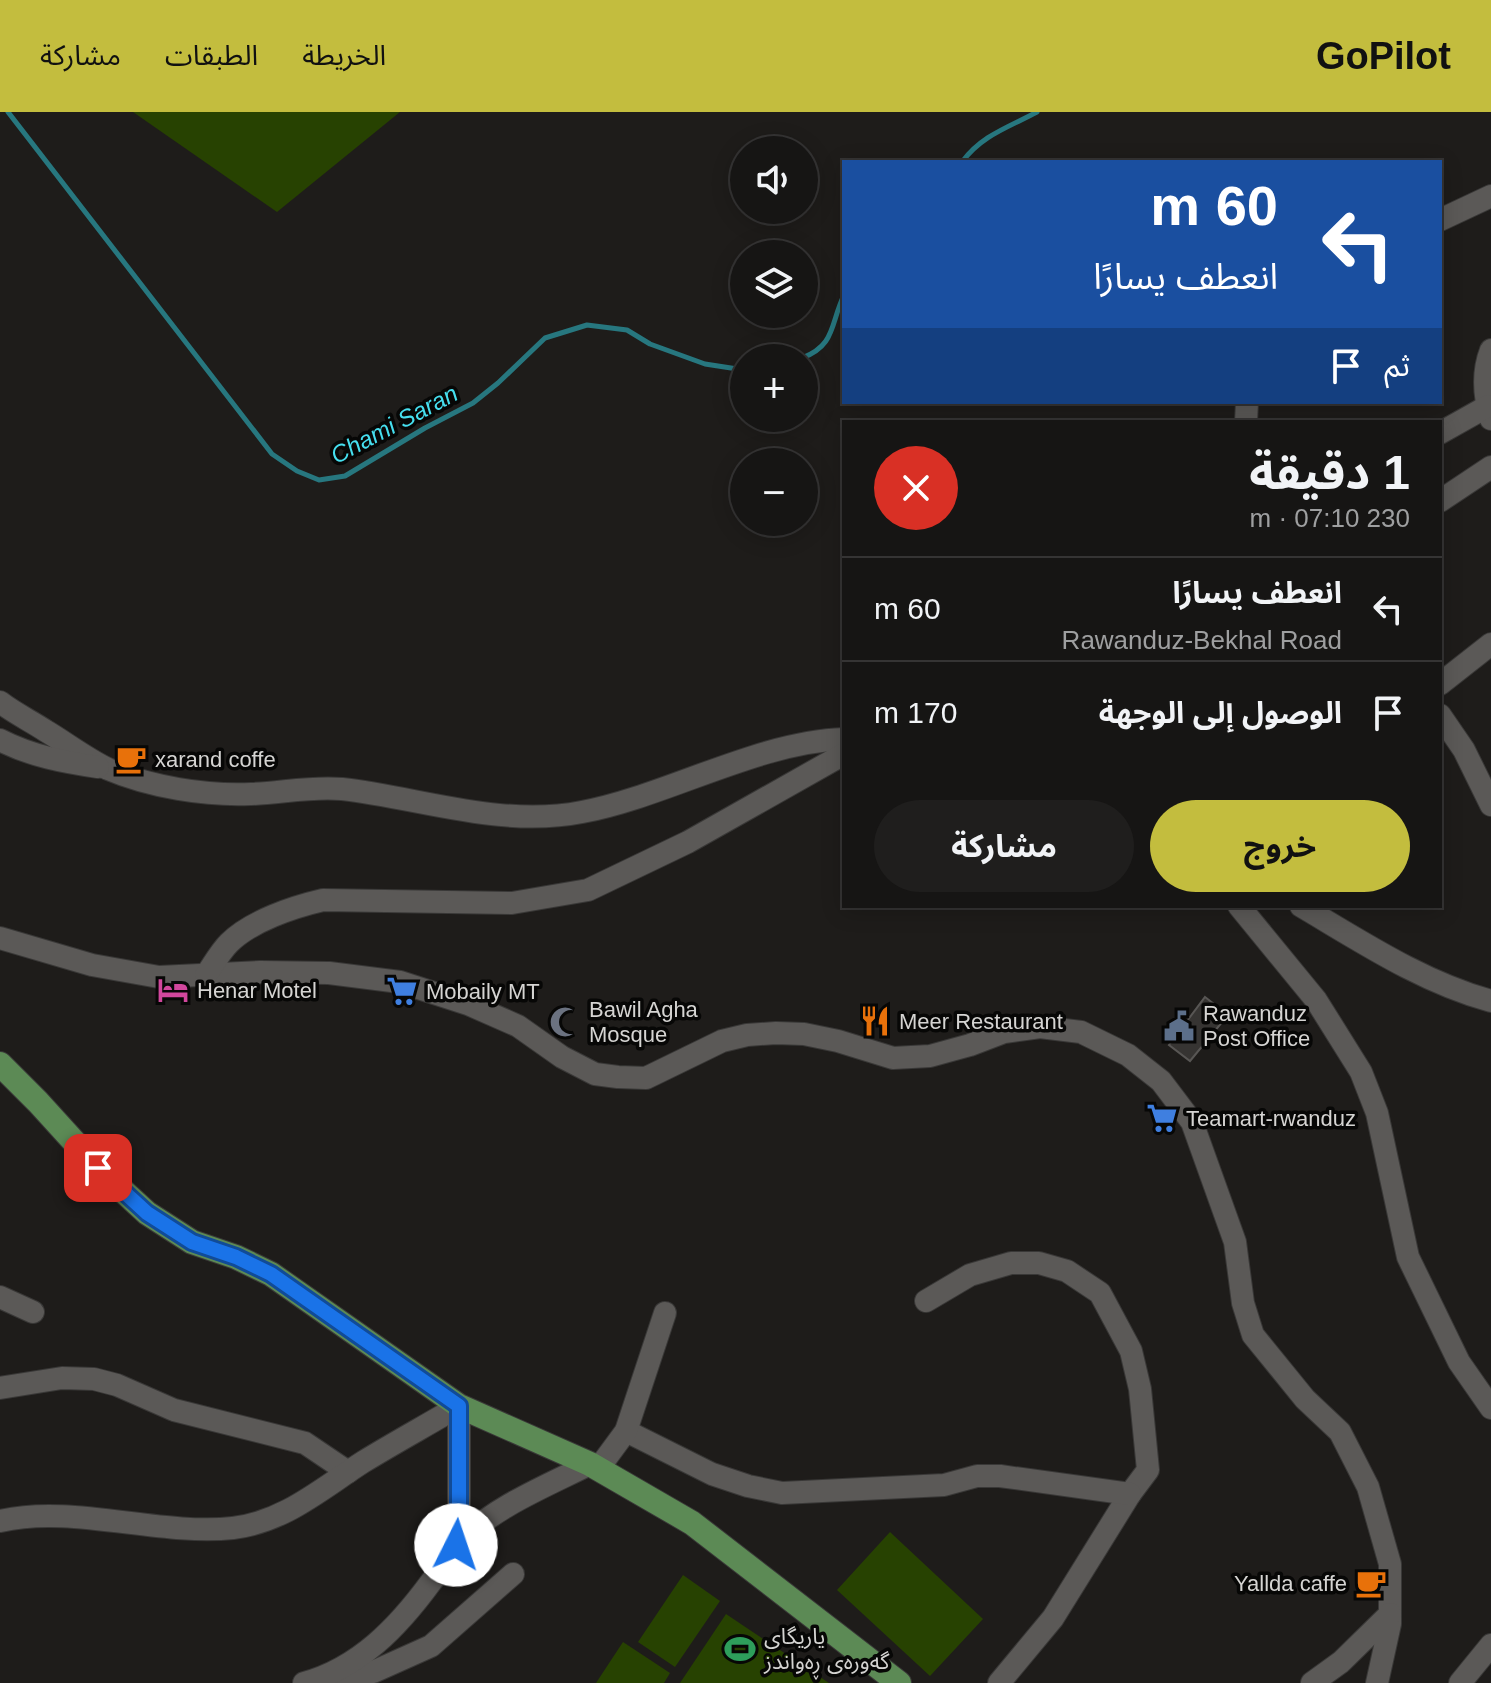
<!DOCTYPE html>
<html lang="ar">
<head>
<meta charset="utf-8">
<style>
  body { margin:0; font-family:Helvetica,"Noto Sans Arabic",sans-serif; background:#1f1e1d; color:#f1f3f6; direction:rtl; height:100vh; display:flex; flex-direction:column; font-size:30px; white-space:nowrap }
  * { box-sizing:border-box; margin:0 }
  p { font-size:26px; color:#9e9fa0 }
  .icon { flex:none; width:44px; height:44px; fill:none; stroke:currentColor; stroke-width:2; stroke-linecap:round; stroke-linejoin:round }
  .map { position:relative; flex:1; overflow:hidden; direction:ltr }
  .details { position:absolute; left:842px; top:308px; width:600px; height:488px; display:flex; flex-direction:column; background:#161514; border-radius:0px; box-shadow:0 4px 20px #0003,0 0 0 2px #353434; direction:rtl }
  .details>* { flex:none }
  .guide { position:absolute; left:842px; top:48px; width:600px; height:244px; border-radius:0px; box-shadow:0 4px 20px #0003,0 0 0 2px #353434; direction:rtl; background:#1a4fa0; color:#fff; overflow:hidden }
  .tools { position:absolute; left:730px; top:24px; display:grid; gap:16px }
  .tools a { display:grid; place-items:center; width:88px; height:88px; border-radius:50%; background:#161514; box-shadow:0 4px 20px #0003,0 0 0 2px #353434; font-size:40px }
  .pin { position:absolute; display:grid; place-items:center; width:68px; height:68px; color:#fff; margin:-34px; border-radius:16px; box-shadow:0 4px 12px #0006 }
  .me { position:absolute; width:88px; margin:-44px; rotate:4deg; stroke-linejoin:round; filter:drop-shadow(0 0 6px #0008) }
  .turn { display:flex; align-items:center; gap:28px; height:168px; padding:0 32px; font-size:36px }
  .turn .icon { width:104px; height:104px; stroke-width:2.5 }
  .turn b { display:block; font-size:56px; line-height:68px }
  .then { display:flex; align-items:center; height:76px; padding:0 32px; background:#0003; gap:16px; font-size:30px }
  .round { display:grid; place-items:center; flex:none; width:84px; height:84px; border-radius:42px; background:#1f1e1d }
  .overview { display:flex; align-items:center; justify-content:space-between; height:136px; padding:0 32px }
  h1 { font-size:48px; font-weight:700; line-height:60px }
  .cta { display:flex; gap:16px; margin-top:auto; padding:16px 32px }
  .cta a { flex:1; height:92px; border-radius:48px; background:#c3bd3e; color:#111; font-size:32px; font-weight:700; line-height:92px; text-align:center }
  .cta a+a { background:#1f1e1d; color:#f1f3f6 }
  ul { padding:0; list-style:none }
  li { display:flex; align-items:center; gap:24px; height:104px; padding:0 32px; border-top:2px solid #353434 }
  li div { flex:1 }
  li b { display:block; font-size:30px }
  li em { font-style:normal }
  header { display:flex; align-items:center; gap:48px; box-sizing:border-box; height:112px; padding:0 40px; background:#c3bd3e; color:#111 }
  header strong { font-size:38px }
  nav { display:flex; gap:44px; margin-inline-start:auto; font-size:28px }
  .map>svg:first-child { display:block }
  .green { fill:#274201 }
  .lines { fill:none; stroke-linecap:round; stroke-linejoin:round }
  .stream { stroke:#27777f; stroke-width:5 }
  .building { fill:#363432; stroke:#585654; stroke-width:2 }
  .minor-casing { stroke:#393837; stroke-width:24 }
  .major-casing { stroke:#393837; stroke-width:26 }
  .minor { stroke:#5b5957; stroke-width:22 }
  .major { stroke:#5c8a55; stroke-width:24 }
  .route-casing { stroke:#114b97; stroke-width:20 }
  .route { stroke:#1a73e8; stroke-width:14 }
  .labels { text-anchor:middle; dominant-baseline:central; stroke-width:7; stroke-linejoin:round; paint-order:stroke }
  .poi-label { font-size:22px; fill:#d5d4d2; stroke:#070706; text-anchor:start }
  .water-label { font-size:24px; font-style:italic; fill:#46dfef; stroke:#070706 }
</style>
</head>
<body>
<header>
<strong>GoPilot</strong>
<nav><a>الخريطة</a><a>الطبقات</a><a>مشاركة</a></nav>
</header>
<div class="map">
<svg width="1491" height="1571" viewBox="0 0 1491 1571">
  <rect width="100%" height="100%" fill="#1e1c1a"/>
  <g class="green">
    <path d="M133 0H400L277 100Z"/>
    <path d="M890 1420 983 1507 930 1564 837 1478Z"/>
    <path d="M683 1463 720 1489 675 1555 638 1530Z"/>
    <path d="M726 1502 829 1571H680Z"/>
    <path d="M623 1530 670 1561 664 1571H596Z"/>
  </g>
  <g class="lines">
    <g class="stream">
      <path d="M8 0 272 342 297 359 319 368 345 364 425 316 473 291 498 271 545 226 587 213 627 218 650 232 705 252 744 258"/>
      <path d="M962 50C982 23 1009 15 1037 0"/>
      <path d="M802 246C836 233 830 212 844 183"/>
    </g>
  </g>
  <path class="building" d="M1205 885 1228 903 1190 949 1169 933Z"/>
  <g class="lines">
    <g class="minor-casing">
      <g id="minor">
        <path d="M1440 108 1491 84"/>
        <path d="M1491 238C1482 261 1484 284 1491 307"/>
        <path d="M1246 310 1247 290"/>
        <path d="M1440 321 1488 294"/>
        <path d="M1440 389 1491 355"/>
        <path d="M1440 572 1491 532"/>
        <path d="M0 590C14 601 31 609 46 619 66 631 87 647 108 657 150 675 206 684 251 682 281 681 311 674 342 677 421 686 502 716 582 700 667 684 757 630 844 627"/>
        <path d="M1440 603 1464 638 1491 693"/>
        <path d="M0 628C31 644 64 650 98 655"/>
        <path d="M1239 794 1316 888 1361 960 1377 1001 1408 1145 1459 1250 1491 1296"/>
        <path d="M1301 794C1362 830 1422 870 1491 889"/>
        <path d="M0 826 92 853 159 865 260 860 329 861 400 870 468 892 518 914 562 945 595 962 618 965 646 966 722 929 747 923 776 921 804 922 838 929 893 946 930 944 970 933 1004 920 1040 915 1081 920 1128 943 1161 969 1192 1010 1235 1130 1243 1191 1253 1223 1305 1287 1340 1320 1368 1375 1390 1452V1512L1377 1571"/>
        <path d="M206 863C213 853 220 840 229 831 251 809 293 795 323 788L512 791 588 778 688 730 844 642"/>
        <path d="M0 1185 33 1200"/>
        <path d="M926 1189 970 1163 1011 1151H1039L1067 1159 1100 1181 1131 1239 1140 1277 1148 1358 1130 1382 1053 1506 999 1571"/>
        <path d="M0 1276 62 1266 94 1267 117 1273 174 1298 305 1331 348 1360"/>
        <path d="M626 1319 712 1362 748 1374 782 1381 944 1373 977 1364H1000L1130 1382"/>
        <path d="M598 1357 626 1319 665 1201"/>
        <path d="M0 1409C72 1392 159 1424 233 1416 284 1410 321 1377 363 1350 394 1331 427 1313 459 1294V1392L456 1433"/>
        <path d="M334 1564 373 1560 431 1534 513 1462"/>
        <path d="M304 1571C359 1556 398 1515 431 1470 441 1458 448 1441 459 1430 496 1394 544 1375 590 1352"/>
        <path d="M1312 1571 1341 1550 1390 1502"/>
        <path d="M1460 1571 1491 1533"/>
      </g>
    </g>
    <g class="major-casing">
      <path id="major" d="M0 952 38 990 98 1056 147 1101 192 1130 236 1145 271 1162 459 1294 590 1352 692 1411 899 1571"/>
    </g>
    <use href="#minor" class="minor"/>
    <use href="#major" class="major"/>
  </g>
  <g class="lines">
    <g class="route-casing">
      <path id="route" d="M98 1056 147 1101 192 1130 236 1145 271 1162 459 1294V1392L456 1433"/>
    </g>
    <use href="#route" class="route"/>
  </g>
  <defs>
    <g id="cafe-bare" transform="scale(2.4)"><path d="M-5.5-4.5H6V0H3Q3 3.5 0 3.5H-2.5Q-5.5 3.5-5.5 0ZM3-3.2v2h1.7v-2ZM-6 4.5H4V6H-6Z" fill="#e8710a" stroke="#070706" stroke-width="2.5" paint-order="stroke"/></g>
    <g id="hotel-bare" transform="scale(2.4)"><path d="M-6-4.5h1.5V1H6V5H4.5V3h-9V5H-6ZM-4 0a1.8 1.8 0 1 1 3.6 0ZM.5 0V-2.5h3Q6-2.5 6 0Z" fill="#d1479c" stroke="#070706" stroke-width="2.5" paint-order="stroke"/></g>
    <g id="supermarket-bare" transform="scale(2.4)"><path d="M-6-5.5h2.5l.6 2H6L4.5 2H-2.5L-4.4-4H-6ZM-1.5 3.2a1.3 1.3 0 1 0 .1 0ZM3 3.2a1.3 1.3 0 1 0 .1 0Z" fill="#3f7fe0" stroke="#070706" stroke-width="2.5" paint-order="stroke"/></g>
    <g id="restaurant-bare" transform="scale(2.4)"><path d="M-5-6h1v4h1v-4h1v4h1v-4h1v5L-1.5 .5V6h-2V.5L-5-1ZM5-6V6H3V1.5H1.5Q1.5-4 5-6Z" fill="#e8710a" stroke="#070706" stroke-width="2.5" paint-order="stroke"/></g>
    <g id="mosque-bare" transform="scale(2.4)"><path d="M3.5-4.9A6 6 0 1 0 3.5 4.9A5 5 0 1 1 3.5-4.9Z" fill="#6b7280" stroke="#070706" stroke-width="2.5" paint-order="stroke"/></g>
    <g id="civic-bare" transform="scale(2.4)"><path d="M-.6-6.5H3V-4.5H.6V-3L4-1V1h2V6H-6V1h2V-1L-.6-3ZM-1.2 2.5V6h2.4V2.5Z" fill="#5c6f8a" stroke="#070706" stroke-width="2.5" paint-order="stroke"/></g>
    <g id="stadium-bare" transform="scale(2.4)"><path d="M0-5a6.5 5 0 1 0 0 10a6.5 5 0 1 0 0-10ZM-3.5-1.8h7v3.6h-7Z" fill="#2e9e5b" stroke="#070706" stroke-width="2.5" paint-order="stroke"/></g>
  </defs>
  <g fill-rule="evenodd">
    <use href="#cafe-bare" x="131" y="647"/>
    <use href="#hotel-bare" x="173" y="878"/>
    <use href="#supermarket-bare" x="402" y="879"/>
    <use href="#restaurant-bare" x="875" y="909"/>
    <use href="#mosque-bare" x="565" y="910"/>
    <use href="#civic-bare" x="1179" y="914"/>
    <use href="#supermarket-bare" x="1162" y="1006"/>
    <use href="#cafe-bare" x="1371" y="1471"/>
    <use href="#stadium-bare" x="740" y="1537"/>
  </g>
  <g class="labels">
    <g class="poi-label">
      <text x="155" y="647">xarand coffe</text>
      <text x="197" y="878">Henar Motel</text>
      <text x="426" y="879">Mobaily MT</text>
      <text x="589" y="897">Bawil Agha<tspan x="589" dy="25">Mosque</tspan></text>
      <text x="1203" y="901">Rawanduz<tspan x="1203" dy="25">Post Office</tspan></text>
      <text x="899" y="909">Meer Restaurant</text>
      <text x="1186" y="1006">Teamart-rwanduz</text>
      <text x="1347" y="1471" text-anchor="end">Yallda caffe</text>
      <text x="764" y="1524">یاریگای<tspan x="764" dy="25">گەورەی ڕەواندز</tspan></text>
    </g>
    <g class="water-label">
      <text transform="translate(394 312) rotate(-28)">Chami Saran</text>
    </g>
  </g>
</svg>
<div class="tools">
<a><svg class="icon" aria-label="sound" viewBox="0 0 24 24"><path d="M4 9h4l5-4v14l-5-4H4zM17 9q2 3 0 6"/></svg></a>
<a><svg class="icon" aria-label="layers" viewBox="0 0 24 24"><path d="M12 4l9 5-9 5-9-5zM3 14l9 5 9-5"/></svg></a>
<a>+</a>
<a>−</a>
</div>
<div class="pin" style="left:98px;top:1056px;background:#d93025"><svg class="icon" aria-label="arrive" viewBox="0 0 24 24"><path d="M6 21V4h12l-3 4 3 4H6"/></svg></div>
<svg class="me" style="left:456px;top:1433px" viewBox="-20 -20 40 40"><circle r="19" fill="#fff"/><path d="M0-13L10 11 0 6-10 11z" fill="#1a73e8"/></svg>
<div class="guide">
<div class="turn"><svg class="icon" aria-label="left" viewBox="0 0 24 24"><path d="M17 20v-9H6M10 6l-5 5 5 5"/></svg><div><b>60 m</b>انعطف يسارًا</div></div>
<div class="then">ثم<svg class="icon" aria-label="arrive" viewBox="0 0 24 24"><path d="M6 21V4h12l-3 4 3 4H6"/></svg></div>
</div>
<section class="details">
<div class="overview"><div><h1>1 دقيقة</h1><p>230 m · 07:10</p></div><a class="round" style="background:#d93025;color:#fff"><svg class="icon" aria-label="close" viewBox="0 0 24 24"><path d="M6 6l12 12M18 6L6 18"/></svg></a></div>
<ul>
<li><svg class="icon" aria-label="left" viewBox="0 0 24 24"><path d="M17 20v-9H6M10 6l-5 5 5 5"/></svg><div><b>انعطف يسارًا</b><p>Rawanduz-Bekhal Road</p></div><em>60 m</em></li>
<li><svg class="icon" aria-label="arrive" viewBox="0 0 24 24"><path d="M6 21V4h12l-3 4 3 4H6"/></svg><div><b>الوصول إلى الوجهة</b></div><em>170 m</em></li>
</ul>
<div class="cta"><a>خروج</a><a>مشاركة</a></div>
</section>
</div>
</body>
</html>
